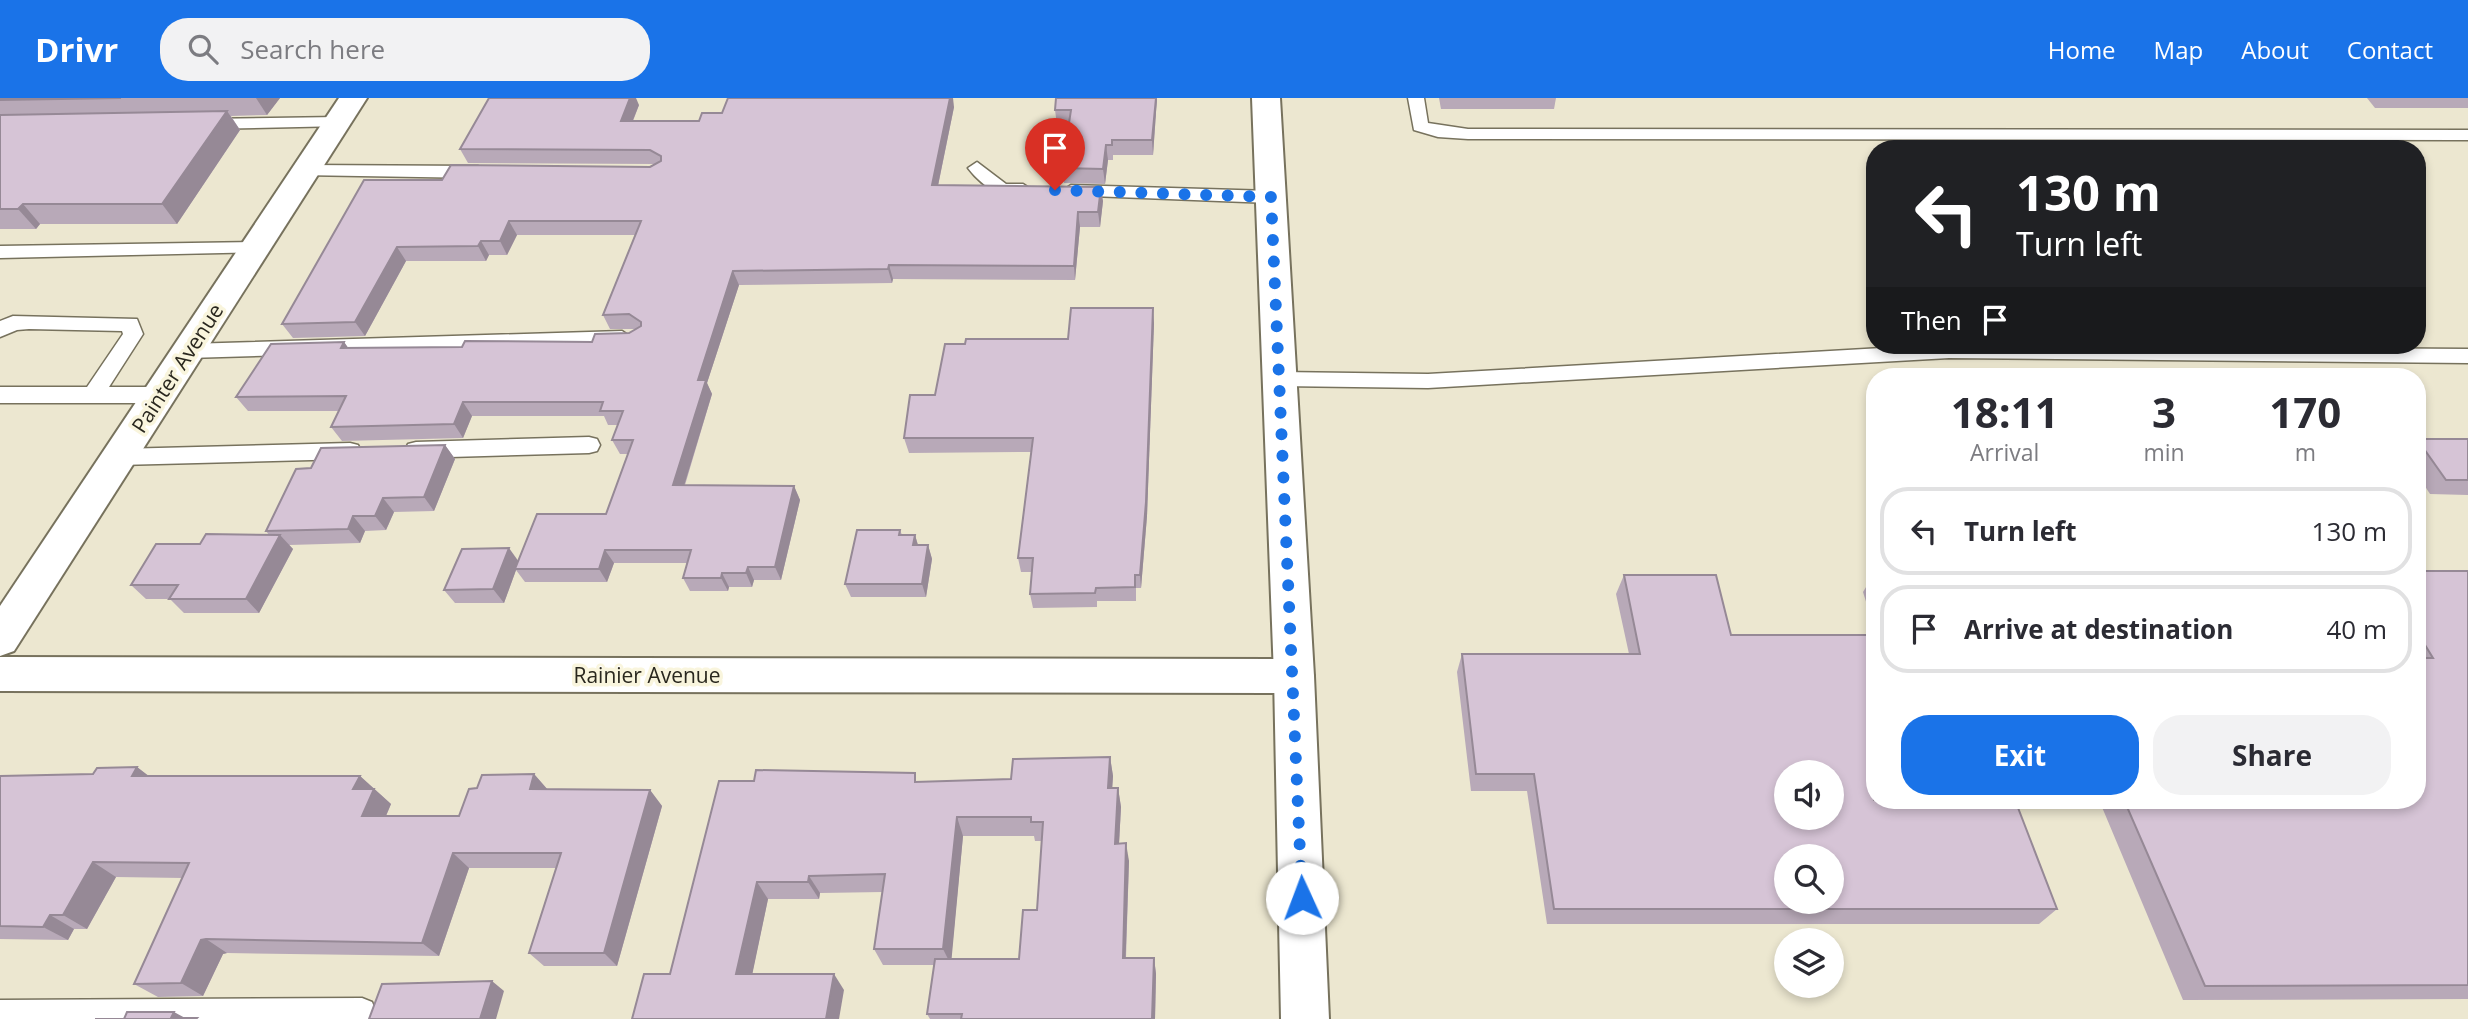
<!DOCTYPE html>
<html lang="en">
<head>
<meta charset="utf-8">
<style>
  body { margin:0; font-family:"Open Sans",sans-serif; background:#f2f2f3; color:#2b2b33; height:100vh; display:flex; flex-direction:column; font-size:26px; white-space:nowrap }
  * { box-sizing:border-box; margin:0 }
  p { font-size:23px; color:#7c7c81 }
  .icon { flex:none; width:38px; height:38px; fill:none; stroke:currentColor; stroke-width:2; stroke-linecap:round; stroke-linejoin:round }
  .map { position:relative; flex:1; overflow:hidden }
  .panel { position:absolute; left:1866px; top:270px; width:560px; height:441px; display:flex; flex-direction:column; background:#fff; border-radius:28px; box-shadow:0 4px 10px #0003 }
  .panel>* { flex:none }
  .top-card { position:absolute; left:1866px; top:42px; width:560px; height:214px; border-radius:28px; box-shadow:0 4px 10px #0003; background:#202124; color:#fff; overflow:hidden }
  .controls { position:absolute; left:1774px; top:662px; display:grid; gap:14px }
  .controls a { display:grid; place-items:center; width:70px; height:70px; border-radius:50%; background:#fff; box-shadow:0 4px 10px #0003; font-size:35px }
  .pin { position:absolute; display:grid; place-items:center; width:60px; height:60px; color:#fff; margin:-72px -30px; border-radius:50% 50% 50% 0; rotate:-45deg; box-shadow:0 0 7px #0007 }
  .pin .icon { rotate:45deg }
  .me { position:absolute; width:77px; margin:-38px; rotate:358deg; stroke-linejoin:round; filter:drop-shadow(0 0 5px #0008) }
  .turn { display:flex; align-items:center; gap:24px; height:147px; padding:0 35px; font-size:32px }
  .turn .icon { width:91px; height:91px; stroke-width:2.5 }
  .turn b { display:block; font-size:49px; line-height:60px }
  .then { display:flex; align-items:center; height:66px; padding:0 35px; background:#0003; gap:14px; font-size:26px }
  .eta { display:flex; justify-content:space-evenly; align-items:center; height:119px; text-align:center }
  .eta b { font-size:42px; font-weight:700; line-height:49px }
  .action { display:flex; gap:14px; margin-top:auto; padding:14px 35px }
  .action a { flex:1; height:80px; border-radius:28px; background:#1a73e8; color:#fff; font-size:28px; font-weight:700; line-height:80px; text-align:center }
  .action a+a { background:#f2f2f3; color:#2b2b33 }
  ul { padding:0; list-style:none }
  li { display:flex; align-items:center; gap:21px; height:88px; margin:0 14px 10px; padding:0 21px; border:4px solid #e1e1e2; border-radius:28px }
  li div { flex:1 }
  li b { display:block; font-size:26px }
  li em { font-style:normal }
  header { display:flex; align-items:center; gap:42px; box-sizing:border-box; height:98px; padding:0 35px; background:#1a73e8; color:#fff }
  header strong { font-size:33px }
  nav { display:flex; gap:38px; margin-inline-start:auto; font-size:24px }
  .search { width:490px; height:63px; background:#f2f2f3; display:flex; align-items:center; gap:18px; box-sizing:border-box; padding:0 24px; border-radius:28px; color:#7c7c81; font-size:26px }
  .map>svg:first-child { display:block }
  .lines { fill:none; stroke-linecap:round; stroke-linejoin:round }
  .service-casing { stroke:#77725d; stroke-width:3 }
  .minor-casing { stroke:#77725d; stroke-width:4 }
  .secondary-casing { stroke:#77725d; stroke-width:4 }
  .service { fill:#fff; fill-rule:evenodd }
  .minor { fill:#fff; fill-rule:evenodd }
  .secondary { fill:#fff; fill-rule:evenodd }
  .wall { fill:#b8a9b8; fill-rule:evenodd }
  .shaded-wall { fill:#968996 }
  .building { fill:#d6c4d6; stroke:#968996; stroke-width:2; fill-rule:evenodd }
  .route { stroke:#1a73e8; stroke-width:12; stroke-dasharray:0 21.6 }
  .labels { text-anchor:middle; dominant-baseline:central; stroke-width:7; stroke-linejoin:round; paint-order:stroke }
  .street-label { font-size:21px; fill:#29271e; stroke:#f9f5dd }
</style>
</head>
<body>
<header>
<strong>Drivr</strong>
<div class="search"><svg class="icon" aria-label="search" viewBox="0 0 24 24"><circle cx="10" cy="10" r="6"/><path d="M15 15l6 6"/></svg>Search here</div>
<nav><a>Home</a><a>Map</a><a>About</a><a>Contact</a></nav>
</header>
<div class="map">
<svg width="2468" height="921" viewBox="0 0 2468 921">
  <rect width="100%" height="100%" fill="#ece7d0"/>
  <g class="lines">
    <g class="service-casing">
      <g id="service">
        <path d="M1408 0H1424L1428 25 1468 31 2468 32V42L1468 41 1438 39 1414 32Z"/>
        <path d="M338 19 347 24 344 28 204 31 195 26 204 21Z"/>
        <path d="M977 64 1006 86H1023L1032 92C1014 114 980 86 968 70Z"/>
        <path d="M306 67 478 68 487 74 478 80 300 77 297 73 300 69Z"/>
        <path d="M1071 87 1271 93 1280 99 1271 105 1065 97 1062 93Z"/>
        <path d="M255 144 264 150 262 154 0 160V148Z"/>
        <path d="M13 218 137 221 143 236 109 289H159L166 292 169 297 166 302 159 305H0V289H87L123 236 122 233 29 231 17 232 0 239V223Z"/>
        <path d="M622 233 632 240 622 247 188 260 178 253 188 246Z"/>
        <path d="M1934 247 2468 251V265L1949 260 1428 290 1280 288 1273 286 1270 281 1273 276 1280 274 1428 276Z"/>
        <path d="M589 339 597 341 600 347 597 353 589 355 416 360 408 358 405 352 408 346 416 344Z"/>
        <path d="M350 345 358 347 361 353 358 359 350 361 119 367 111 365 108 359 111 353 119 351Z"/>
        <path d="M362 900 372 904 376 914 373 921H0V902Z"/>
      </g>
    </g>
    <g class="minor-casing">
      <g id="minor">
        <path d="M339 0H367L14 553 0 558V508Z"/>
        <path d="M0 559 1294 561 1308 566 1314 578 1308 590 1294 595 0 593Z"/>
      </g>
    </g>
    <g class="secondary-casing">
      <path id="secondary" d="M1252 0H1280L1314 578 1329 921H1281L1274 578Z"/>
    </g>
    <use href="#service" class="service"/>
    <use href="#minor" class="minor"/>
    <use href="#secondary" class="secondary"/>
  </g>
  <g class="wall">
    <path d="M0 0H280L267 17 231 18 240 32 177 126H40L36 131H0Z"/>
    <path d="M1056 0H1157L1153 57H1113V62H1108L1105 86 1064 85 1062 70 1069 27H1057L1055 12Z"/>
    <path d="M1439 0H1556L1554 11H1441Z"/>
    <path d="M2367 0H2468V10H2375Z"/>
    <path d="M639 7 633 23H699L722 15 954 9 938 88 1103 103 1100 129H1080L1075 182 893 181 892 185 739 187 707 285 712 296 685 387 794 388 800 402 781 482H754L752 489H729L728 493H690L683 480 687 465H614L607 484H525L516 472 504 505H455L444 492 518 463 606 416 628 356H620L612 342 618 327H608L604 318H472L463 340 342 343 331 329 339 313H248L236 299 344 244 348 250 462 249 592 244 629 235 636 231H610L603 217 635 137H517L507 157H489L486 163H406L365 238 293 240 282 226 442 82 650 69 655 66 468 65 460 51Z"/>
    <path d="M1154 225 1147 418 1141 490H1136V503H1097V509L1033 510 1030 496 1032 474H1021L1018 460 1031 354 909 355 904 340 935 297 965 246 1068 241Z"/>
    <path d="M2417 341H2468V397L2430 396 2417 376Z"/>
    <path d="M445 347 455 361 434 413 394 414 386 432 365 433 360 445 289 447 293 451 259 515H184L170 501H146L131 487 200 446 269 437 266 433 311 370Z"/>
    <path d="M900 432 902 437H915L918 447H928L932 461 926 499H851L845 486Z"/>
    <path d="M2417 473H2468V901L2183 902 2099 702H2417Z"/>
    <path d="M1874 476V529L1863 494Z"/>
    <path d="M1624 477 1731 537 2057 811 2039 826H1547L1527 693H1471L1457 574 1462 556H1629L1616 496Z"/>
    <path d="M1110 659 1113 678 1112 690H1118L1121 709 1119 746 1129 763 1126 860H1154L1156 876 1155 921H930L927 916 934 867H883L874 851 883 794 820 795 819 801H768L752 876 844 892 670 876 719 683 919 684 1011 681ZM963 738H1034L1035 743H1042L1037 812 1019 861H951Z"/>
    <path d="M137 669 148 678H360L391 706 386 718H459L477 690 534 676 547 691 650 692 662 708 617 868H544L529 855 556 770H469L439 858 227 855 223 856 203 898 158 899 134 886 183 780 116 779 87 831H74L68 842 0 841V678L93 676Z"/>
  </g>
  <g class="shaded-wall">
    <path d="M256 0H280L267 17Z"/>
    <path d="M630 0H636L639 7 627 37 621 23Z"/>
    <path d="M950 0H953L954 9 935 102 932 87Z"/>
    <path d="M1156 0H1157L1153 57 1152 42Z"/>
    <path d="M227 13 240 32 177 126 162 106Z"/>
    <path d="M1106 47 1108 62 1105 86 1103 71Z"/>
    <path d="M1101 89 1103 103 1100 129 1098 114Z"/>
    <path d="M23 106 40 126 36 131 18 111Z"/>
    <path d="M1078 114 1080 129 1075 182 1074 168Z"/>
    <path d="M509 123 517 137 507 157 500 143Z"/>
    <path d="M481 143 489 157 486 163 478 148Z"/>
    <path d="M397 149 406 163 365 238 355 224Z"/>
    <path d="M889 167 893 181 892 185 888 171Z"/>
    <path d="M733 173 739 187 707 285 712 296 680 401 673 387 698 282Z"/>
    <path d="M1153 210 1154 225 1147 418 1141 490 1140 477Z"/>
    <path d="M344 244 354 258 341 250Z"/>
    <path d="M463 304 472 318 463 340 454 326Z"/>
    <path d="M445 347 455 361 434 413 424 399Z"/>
    <path d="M794 388 800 402 781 482 775 469Z"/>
    <path d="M383 400 394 414 386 432 375 418Z"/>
    <path d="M353 418 365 433 360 445 348 431Z"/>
    <path d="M280 437 293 451 259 515 246 501Z"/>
    <path d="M915 437 919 451 913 447Z"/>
    <path d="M928 447 932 461 926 499 922 486Z"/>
    <path d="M509 450 519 464 504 505 493 491Z"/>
    <path d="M605 452 614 465 607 484 599 471Z"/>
    <path d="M748 469 754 482 752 489 746 475Z"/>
    <path d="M722 475 729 489 728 493 721 480Z"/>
    <path d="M1110 659 1113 678 1111 709 1108 690Z"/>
    <path d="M137 669 158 685 132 678Z"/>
    <path d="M534 676 548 692 530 691Z"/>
    <path d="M360 678 391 706 379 734 362 718 353 691Z"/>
    <path d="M1118 690 1121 709 1118 764 1115 746Z"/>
    <path d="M650 692 662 708 617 868 604 855Z"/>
    <path d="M957 719 963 738 951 867 943 851Z"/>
    <path d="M1126 745 1129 763 1125 876 1123 860Z"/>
    <path d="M453 755 469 770 439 858 422 845Z"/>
    <path d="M93 764 116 779 87 831 63 817Z"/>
    <path d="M809 778 820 795 819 801 808 784Z"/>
    <path d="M757 784 768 801 749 892 736 876Z"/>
    <path d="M50 817 74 831 68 842 43 829Z"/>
    <path d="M206 841 227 855 223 856 203 898 181 885 201 842Z"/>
    <path d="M1154 860 1156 876 1155 921H1152Z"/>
    <path d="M834 876 844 892 839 921H826Z"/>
    <path d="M492 883 504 893 496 921H480Z"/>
    <path d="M174 914 187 921 171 920Z"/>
  </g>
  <g class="building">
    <path d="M0 0H121L0 2Z"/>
    <path d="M489 0H630L621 23H699L702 15H722L728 0H950L932 87 1101 89 1098 114H1078L1074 168 889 167 888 171 733 173 698 282H706L673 387 794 388 775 469H748L746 475H722L721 480H683L691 452H605L599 471H515L537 416H606L633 342H612L623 313H600L603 304H463L454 326 331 329 346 298 236 299 271 246 344 244 341 250 462 249 465 243 592 244 595 236 629 235 641 228V224L629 216 603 217 641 123H509L500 143H481L478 148 397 149 355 224 282 226 364 82H442L451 67 650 69 661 63V58L650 52 460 51Z"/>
    <path d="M1056 0H1156L1152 42H1112V47H1106L1103 71 1062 70 1071 12H1055Z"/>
    <path d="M227 13 162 106H23L18 111H0V17Z"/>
    <path d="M1071 210H1153L1146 404 1140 477H1135V489L1096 490 1095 495 1030 496 1033 460H1018L1033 340H904L910 297H935L945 246H965L966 241H1068Z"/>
    <path d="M2417 341H2468V382H2446Z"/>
    <path d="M445 347 424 399 383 400 375 418H353L348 431 266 433 296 371 311 370 321 350Z"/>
    <path d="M857 432H900L899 437H915L913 447H928L922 486H845Z"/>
    <path d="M206 436 280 437 246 501H169L178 487H131L156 446H200Z"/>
    <path d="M509 450 493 491 444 492 462 451Z"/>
    <path d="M2417 473H2468V887L2205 888 2124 702H2417V560H2433L2417 534Z"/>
    <path d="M1624 477H1716L1731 537H1874V702H2015L2057 811H1554L1534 676H1476L1462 556H1640ZM1787 674H1832V719H1787ZM1787 758H1832V803H1787Z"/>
    <path d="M1110 659 1108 690H1118L1115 746 1126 745 1123 860H1154L1152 921H961L962 916H927L935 861H1019L1023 812H1037L1043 724H1031V719H957L943 851H874L885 776 809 778 808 784H757L736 876H834L826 921H632L644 876H670L719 683H754L756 672 915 675V684L1011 681 1013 661Z"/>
    <path d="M137 669 132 678H360L353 691H374L362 718H459L469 691 477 690 482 677 534 676 530 691 650 692 604 855H529L561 755H453L422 845 206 841 201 842 181 885 134 886 189 765 93 764 63 817H50L43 829 0 828V678L93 676 97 670Z"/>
    <path d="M492 883 480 921H369L382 886Z"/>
    <path d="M127 914H174L171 920H197L196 921H95H124Z"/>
  </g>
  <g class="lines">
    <path class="route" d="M1055 92 1271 99 1302 800"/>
  </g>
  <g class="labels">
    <g class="street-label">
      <text transform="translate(177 270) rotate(-57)">Painter Avenue</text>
      <text x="647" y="577">Rainier Avenue</text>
    </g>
  </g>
</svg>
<div class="controls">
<a><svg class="icon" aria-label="sound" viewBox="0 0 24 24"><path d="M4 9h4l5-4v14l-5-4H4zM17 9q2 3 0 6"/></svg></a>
<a><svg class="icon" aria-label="search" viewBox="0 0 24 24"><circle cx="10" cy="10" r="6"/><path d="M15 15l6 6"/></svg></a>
<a><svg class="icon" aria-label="layers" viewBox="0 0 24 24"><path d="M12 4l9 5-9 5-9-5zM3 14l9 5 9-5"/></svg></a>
</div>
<div class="pin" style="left:1055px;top:92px;background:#d93025"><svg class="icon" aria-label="arrive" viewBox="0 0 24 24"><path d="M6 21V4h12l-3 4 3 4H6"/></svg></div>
<svg class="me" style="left:1302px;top:800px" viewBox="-20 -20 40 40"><circle r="19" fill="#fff"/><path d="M0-13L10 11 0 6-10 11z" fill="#1a73e8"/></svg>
<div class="top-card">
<div class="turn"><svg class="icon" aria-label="left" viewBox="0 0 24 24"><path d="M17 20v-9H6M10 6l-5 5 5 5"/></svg><div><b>130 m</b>Turn left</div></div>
<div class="then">Then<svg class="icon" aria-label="arrive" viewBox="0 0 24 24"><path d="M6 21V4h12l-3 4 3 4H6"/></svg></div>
</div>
<section class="panel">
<div class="eta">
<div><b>18:11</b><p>Arrival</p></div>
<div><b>3</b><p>min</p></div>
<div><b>170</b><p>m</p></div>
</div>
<ul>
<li><svg class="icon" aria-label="left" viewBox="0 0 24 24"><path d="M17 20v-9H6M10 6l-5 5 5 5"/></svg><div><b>Turn left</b></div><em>130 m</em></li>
<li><svg class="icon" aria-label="arrive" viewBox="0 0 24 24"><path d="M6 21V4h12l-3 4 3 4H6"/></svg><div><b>Arrive at destination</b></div><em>40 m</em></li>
</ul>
<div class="action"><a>Exit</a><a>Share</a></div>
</section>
</div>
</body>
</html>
